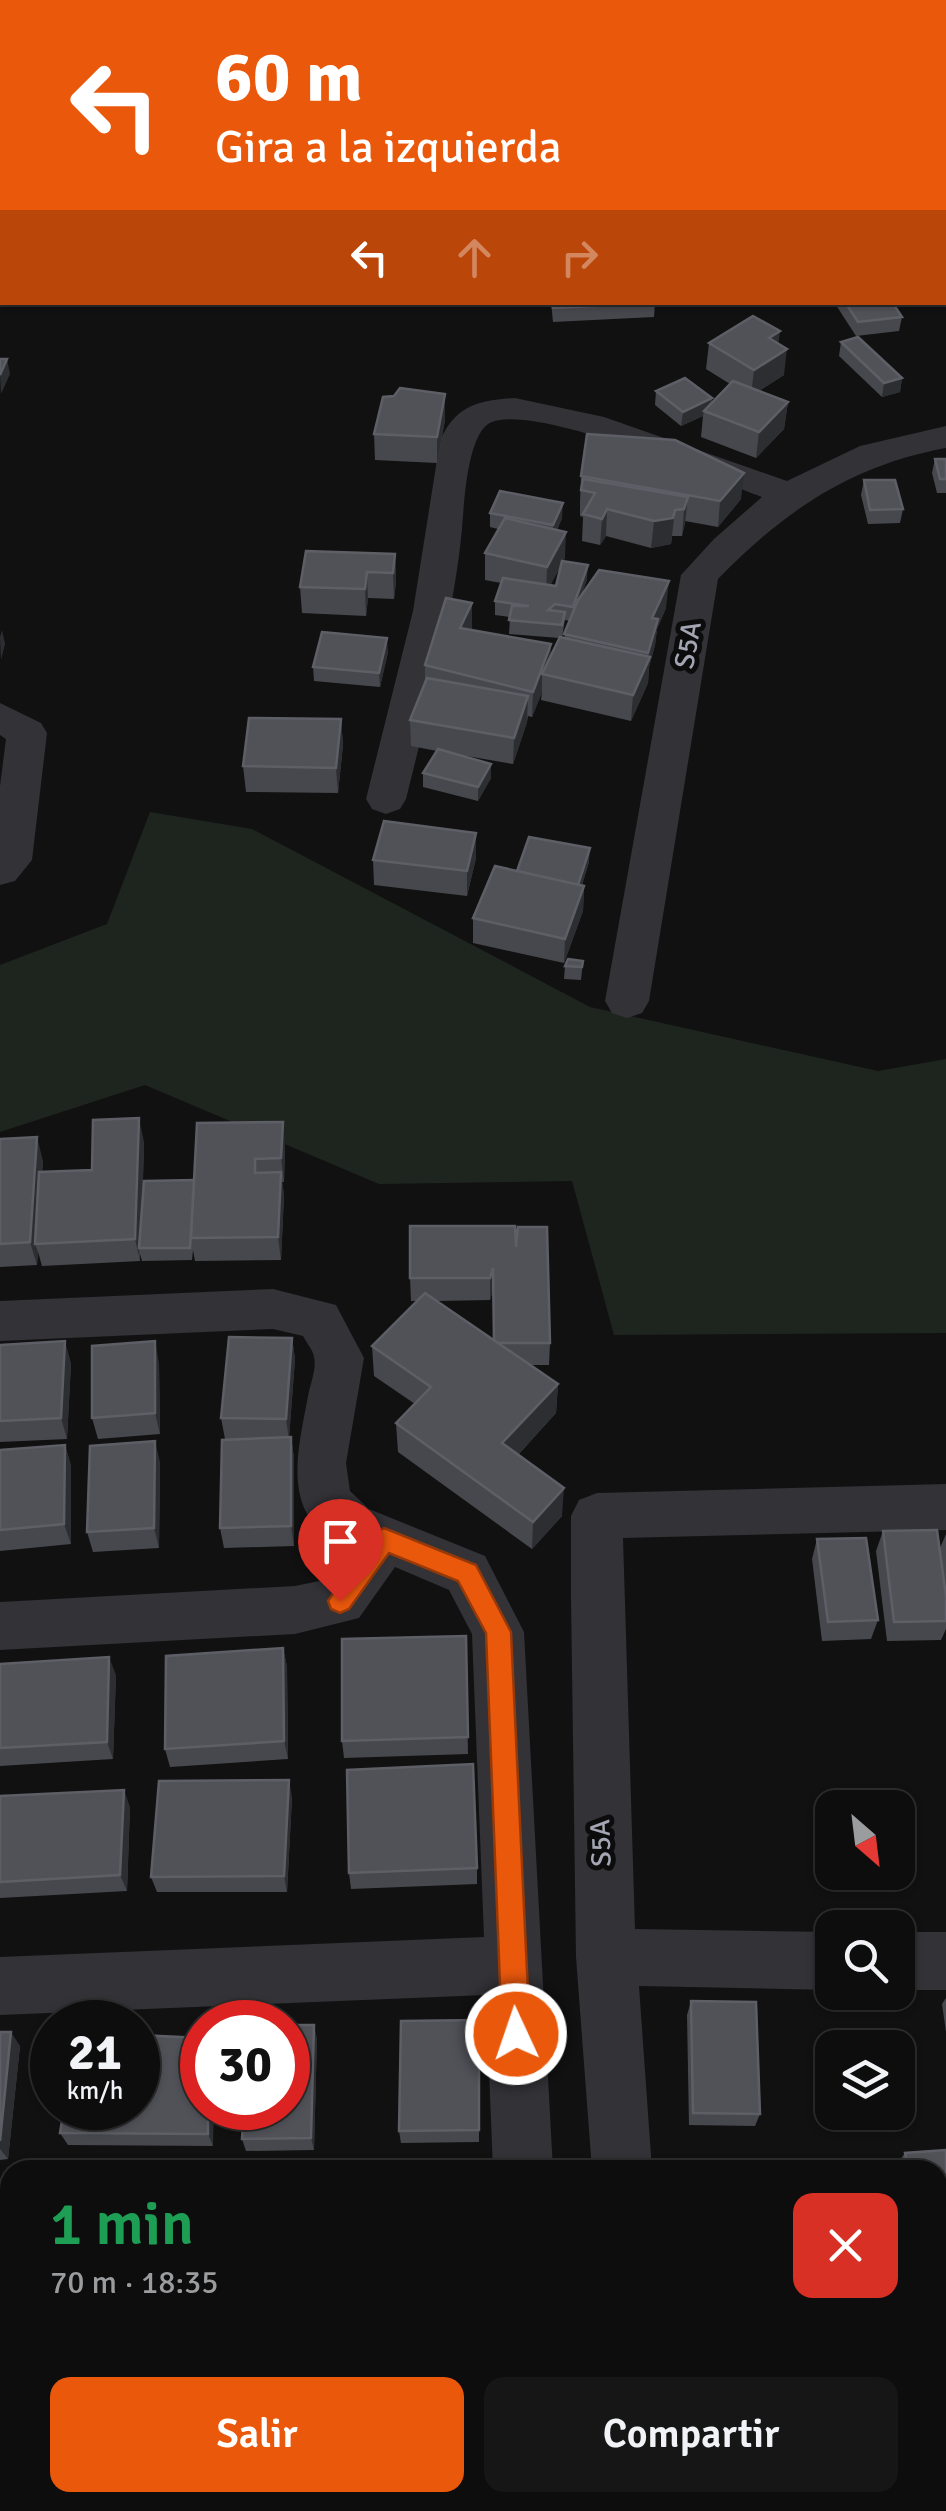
<!DOCTYPE html>
<html lang="es">
<head>
<meta charset="utf-8">
<style>
  body { margin:0; font-family:Signika,sans-serif; background:#161617; color:#f1f3f6; height:100vh; display:flex; flex-direction:column; font-size:38px; white-space:nowrap }
  * { box-sizing:border-box; margin:0 }
  p { font-size:32px; color:#9a9c9e }
  .icon { flex:none; width:55px; height:55px; fill:none; stroke:currentColor; stroke-width:2; stroke-linecap:round; stroke-linejoin:round }
  .map { position:relative; flex:1; overflow:hidden }
  .drawer { position:absolute; left:0px; top:2160px; width:948px; height:352px; display:flex; flex-direction:column; background:#0d0d0e; border-radius:30px 30px 0 0; box-shadow:0 2px 8px #0004,0 0 0 2px #2d2d2e }
  .drawer>* { flex:none }
  .banner { position:absolute; left:0px; top:0px; width:948px; height:305px; box-shadow:0 2px 8px #0004,0 0 0 2px #2d2d2e; background:#ea580c; color:#fff; overflow:hidden }
  .needle { width:65px; rotate:152deg }
  .tools { position:absolute; left:815px; top:1790px; display:grid; gap:20px }
  .tools a { display:grid; place-items:center; width:100px; height:100px; border-radius:20px; background:#0d0d0e; box-shadow:0 2px 8px #0004,0 0 0 2px #2d2d2e; font-size:50px }
  .speed { position:absolute; left:30px; top:2000px; display:flex; gap:20px; font-size:50px; font-weight:700; text-align:center }
  .speed>* { display:grid; place-content:center; width:130px; height:130px; border-radius:50%; background:#0d0d0e; box-shadow:0 2px 8px #0004,0 0 0 2px #2d2d2e; line-height:1 }
  .speed small { font-size:25px; font-weight:400 }
  .speed .limit { border:15px solid #d22; background:#fff; color:#111 }
  .pin { position:absolute; display:grid; place-items:center; width:85px; height:85px; color:#fff; margin:-102px -42px; border-radius:50% 50% 50% 0; rotate:-45deg; box-shadow:0 0 10px #0007 }
  .pin .icon { rotate:45deg }
  .me { position:absolute; width:110px; margin:-55px; rotate:357deg; stroke-linejoin:round; filter:drop-shadow(0 0 8px #0008) }
  .turn { display:flex; align-items:center; gap:35px; height:210px; padding:0 50px; font-size:45px }
  .turn .icon { width:130px; height:130px; stroke-width:2.5 }
  .turn b { display:block; font-size:70px; line-height:85px }
  .lanes { display:flex; align-items:center; height:95px; padding:0 50px; background:#0003; justify-content:center; gap:50px; direction:ltr }
  .lanes .off { opacity:.35 }
  .round { display:grid; place-items:center; flex:none; width:105px; height:105px; border-radius:20px; background:#161617 }
  .head { display:flex; align-items:center; justify-content:space-between; height:170px; padding:0 50px }
  h1 { font-size:60px; font-weight:600; line-height:75px; color:#1e9e55 }
  .action { display:flex; gap:20px; margin-top:auto; padding:20px 50px }
  .action a { flex:1; height:115px; border-radius:20px; background:#ea580c; color:#fff; font-size:40px; font-weight:600; line-height:115px; text-align:center }
  .action a+a { background:#161617; color:#f1f3f6 }
  .map>svg:first-child { display:block }
  .green { fill:#1e251f }
  .lines { fill:none; stroke-linecap:round; stroke-linejoin:round }
  .minor { fill:#323237; fill-rule:evenodd }
  .wall { fill:#47484d; fill-rule:evenodd }
  .shaded-wall { fill:#2d2e31 }
  .building { fill:#515258; stroke:#5e5f66; stroke-width:2.5 }
  .route { fill:#ea580c; stroke:#983908; stroke-width:2.5 }
  .labels { text-anchor:middle; dominant-baseline:central; stroke-width:10; stroke-linejoin:round; paint-order:stroke }
  .street-label { font-size:28px; fill:#a3a6b2; stroke:#0c0c0d }
</style>
</head>
<body>
<div class="map">
<svg width="946" height="2511" viewBox="0 0 946 2511">
  <rect width="100%" height="100%" fill="#111112"/>
  <path class="green" d="M150 812 252 829 590 1007 878 1071 946 1059V1333L614 1335 572 1181 379 1184 145 1085 0 1132V965L107 924Z"/>
  <g class="lines">
    <g class="minor">
      <path d="M235 0H273L275 2H237Z"/>
      <path d="M2 19V37L0 38V20Z"/>
      <path d="M515 398 604 417 787 481 860 446 946 426V448C852 465 784 511 718 579L649 1001 642 1013 627 1018 612 1013 605 1001 681 575 714 539 762 497C712 478 538 404 492 422 467 431 464 505 462 529 453 621 428 709 406 799L400 809 386 814 372 809 366 799 413 611 440 441C455 406 478 400 515 398Z"/>
      <path d="M0 703 41 723 47 733 32 860 15 881 0 885V786L6 739 0 735Z"/>
      <path d="M273 1289 336 1305 364 1358 346 1463 350 1491 369 1509 485 1556 524 1632 553 2170H493L486 1995 0 2015V1957L484 1937 472 1634 449 1590 395 1567 359 1618 295 1634 0 1650V1602L295 1586 324 1580 348 1548C279 1519 297 1455 308 1396 310 1385 317 1368 314 1357 313 1350 306 1342 303 1336L273 1329 0 1341V1301Z"/>
      <path d="M946 1484V1530L623 1538 635 1929 832 1932V1990L639 1986 652 2170H592L576 1957 571 1598V1516L579 1500 597 1493Z"/>
      <rect x="898" y="1932" width="48" height="58"/>
      <path d="M938 2427 946 2428V2492L938 2491Z"/>
      <path d="M10 2438V2502L0 2503V2439Z"/>
      <path d="M433 2502H499L500 2511H434Z"/>
    </g>
  </g>
  <g class="wall">
    <path d="M903 0H946V37L945 2H906Z"/>
    <path d="M551 302 655 303 654 317 553 322Z"/>
    <path d="M834 302H892L902 317 899 331 856 336Z"/>
    <path d="M841 342 902 378 900 392 882 397 839 356Z"/>
    <path d="M709 343 778 344 784 375 759 391 788 402 784 429 756 458 701 437 703 416 681 426 655 405 656 391 712 398V403L730 384 706 369Z"/>
    <path d="M445 420 437 463 375 460 374 434Z"/>
    <path d="M935 459H946V493H937L932 473Z"/>
    <path d="M581 476 741 499 718 527 685 521 682 536H672L671 544 651 548 606 536 600 545 582 541 583 517 580 516V502Z"/>
    <path d="M864 480 903 509 900 523 868 524 861 495Z"/>
    <path d="M490 513 562 518 557 530 565 558 563 562 587 579 581 596 666 608 657 629 655 645 649 667 648 683 631 721 541 700 542 692 532 717 528 716 527 722 513 764 455 754 491 778 478 801 423 787V773L437 751 411 746 410 720 425 682V665L472 629 471 630 551 644 550 657 559 638 509 634 510 617 495 615V601L501 583 485 580V553L498 529 490 527ZM562 563 556 586 550 585ZM565 620 570 621 564 638 562 637Z"/>
    <path d="M395 554 396 581 394 599 368 598 366 616 302 613 300 587Z"/>
    <path d="M388 652 380 687 314 681 313 667Z"/>
    <path d="M341 719 343 745 338 793 246 792 243 766Z"/>
    <path d="M476 833V858L467 896 374 885 373 860Z"/>
    <path d="M589 862 582 885 584 886 583 911 564 963 473 943V918L517 871Z"/>
    <path d="M583 961 581 980 564 979 565 966Z"/>
    <path d="M0 1139 43 1161 42 1172 92 1170 144 1142 142 1216 194 1180 285 1146 284 1182H282L284 1195 281 1260 195 1261 193 1250 192 1260 142 1261 140 1254V1261L42 1266 38 1252 37 1265 0 1267Z"/>
    <path d="M516 1247 550 1343 549 1365H530L558 1384 556 1413 518 1455 562 1516 532 1549 398 1452 396 1423 415 1404 374 1376 372 1346 418 1301H411L410 1278ZM493 1290V1340L437 1301 490 1300Z"/>
    <path d="M292 1338 295 1359 289 1437H291L294 1458V1546L224 1548 220 1528 243 1439H225L221 1418Z"/>
    <path d="M0 1345 71 1363 67 1439 0 1442Z"/>
    <path d="M159 1363 160 1434 98 1439 92 1418Z"/>
    <path d="M65 1445 71 1466V1544L0 1551V1450Z"/>
    <path d="M160 1462 159 1548 93 1552 87 1532Z"/>
    <path d="M883 1531 940 1548 946 1534V1629L941 1640 887 1641 876 1551Z"/>
    <path d="M817 1539 878 1620 871 1639 822 1641 812 1559Z"/>
    <path d="M466 1636 468 1754 344 1758 342 1741Z"/>
    <path d="M283 1648 287 1667 288 1759 170 1767 165 1749Z"/>
    <path d="M0 1664 116 1675 113 1759 0 1766Z"/>
    <path d="M0 1796 130 1807 127 1891 0 1898Z"/>
    <path d="M292 1797 287 1892H157L151 1877Z"/>
    <path d="M477 1868V1884L351 1889 349 1873Z"/>
    <path d="M946 1998V2032L942 2004Z"/>
    <path d="M691 2001 760 2114 755 2126 689 2125 687 2015Z"/>
    <path d="M479 2020V2142L401 2143 399 2131Z"/>
    <path d="M0 2032 20 2046 8 2159 0 2160Z"/>
    <path d="M202 2038 213 2146 68 2145 60 2133Z"/>
    <path d="M317 2038 314 2150 246 2151 242 2139Z"/>
    <path d="M946 2150V2278L938 2279V2170H898L897 2164 905 2153Z"/>
    <path d="M0 2197H10V2323L0 2324Z"/>
  </g>
  <g class="shaded-wall">
    <path d="M780 331 777 356 787 349 784 375 751 396 754 370 769 338Z"/>
    <path d="M7 359 10 374 1 394 0 375Z"/>
    <path d="M902 378 900 392 882 397 884 383Z"/>
    <path d="M445 394V420L437 463V437Z"/>
    <path d="M712 398 711 412 704 411 703 416 681 426 683 412Z"/>
    <path d="M788 402 784 429 756 458 759 432Z"/>
    <path d="M744 473 741 499 718 527 720 501Z"/>
    <path d="M688 497 685 524 682 536 684 509Z"/>
    <path d="M563 503 562 518 552 539 553 525Z"/>
    <path d="M607 509 606 536 600 545 602 519Z"/>
    <path d="M675 510 671 544 651 548 654 521Z"/>
    <path d="M566 532 565 558 546 594 547 567Z"/>
    <path d="M395 554 396 581 394 599 393 573Z"/>
    <path d="M588 565 587 579 573 621V607Z"/>
    <path d="M367 572 368 598 366 616 365 589Z"/>
    <path d="M669 581 666 608 657 629 655 645 649 667 648 683 631 721 633 695 647 663 652 618Z"/>
    <path d="M472 603V629L461 654 460 628Z"/>
    <path d="M2 630 5 644 1 660 0 637Z"/>
    <path d="M387 638 388 652 380 687 379 673Z"/>
    <path d="M551 644 550 670 542 674V692L532 717 533 692Z"/>
    <path d="M528 696 527 722 513 764 514 738Z"/>
    <path d="M341 719 343 745 338 793 336 768Z"/>
    <path d="M491 764V778L478 801V787Z"/>
    <path d="M476 833V858L467 896V871Z"/>
    <path d="M590 848 589 862 576 903 577 890Z"/>
    <path d="M584 886 583 911 564 963 565 939Z"/>
    <path d="M139 1118 144 1142 141 1248H139L140 1261 135 1239Z"/>
    <path d="M283 1122 285 1146 284 1182 281 1158Z"/>
    <path d="M37 1137 43 1161 38 1244H35L38 1252 37 1265 30 1242Z"/>
    <path d="M281 1172 284 1195 281 1260 278 1237Z"/>
    <path d="M493 1268V1290L490 1300V1278Z"/>
    <path d="M292 1338 295 1359 289 1440 286 1419Z"/>
    <path d="M65 1341 71 1363 67 1439 61 1418Z"/>
    <path d="M155 1341 159 1363 160 1434 155 1413Z"/>
    <path d="M558 1384 556 1413 502 1472V1443Z"/>
    <path d="M291 1437 294 1458V1546L291 1526Z"/>
    <path d="M155 1441 160 1462 159 1548 154 1528Z"/>
    <path d="M65 1445 71 1466V1544L64 1524Z"/>
    <path d="M564 1488 562 1516 532 1549 533 1522Z"/>
    <path d="M283 1648 287 1667 288 1759 284 1741Z"/>
    <path d="M109 1657 116 1675 113 1759 107 1742Z"/>
    <path d="M289 1780 292 1797 287 1892 284 1876Z"/>
    <path d="M124 1790 130 1807 127 1891 120 1875Z"/>
    <path d="M314 2025 317 2038 314 2150 311 2138Z"/>
    <path d="M11 2032 20 2046 8 2159 0 2149V2141Z"/>
    <path d="M208 2108H214L213 2146 208 2134Z"/>
  </g>
  <g class="building">
    <path d="M945 70H946V109L945 108Z"/>
    <path d="M552 302H655V303L553 308Z"/>
    <path d="M845 302H892L902 317 858 322Z"/>
    <path d="M753 316 780 331 769 338 787 349 754 370 709 343Z"/>
    <path d="M858 337 902 378 884 383 841 342Z"/>
    <path d="M0 359H7L0 375Z"/>
    <path d="M685 378 712 398 683 412 656 391Z"/>
    <path d="M733 381 788 402 759 432 704 411Z"/>
    <path d="M400 388 445 394 437 437 374 434 383 397 394 396Z"/>
    <path d="M587 434 675 440 744 473 720 501 581 476Z"/>
    <path d="M935 459H946V479H940Z"/>
    <path d="M583 479 688 497 684 509 675 510 673 518 654 521 607 509 602 519 583 514 595 493 581 490Z"/>
    <path d="M864 480H895L903 509 870 510Z"/>
    <path d="M500 491 563 503 553 525 490 513Z"/>
    <path d="M505 518 566 532 547 567 485 553Z"/>
    <path d="M306 551 395 554 393 573 367 572 365 589 300 587Z"/>
    <path d="M562 561 588 565 573 607 555 604 548 610 565 612 562 625 509 620 512 606H529L495 601 503 578 556 586Z"/>
    <path d="M599 570 669 581 652 618 658 619 648 653 564 634 578 600Z"/>
    <path d="M446 598 472 603 460 628 551 644 533 692 425 665Z"/>
    <path d="M322 632 387 638 379 673 313 667Z"/>
    <path d="M560 637 650 657 633 695 542 674Z"/>
    <path d="M427 678 528 696 514 738 410 720Z"/>
    <path d="M249 718 341 719 336 768 243 766Z"/>
    <path d="M438 749 491 764 478 787 423 773Z"/>
    <path d="M384 821 476 833 467 871 373 860Z"/>
    <path d="M529 837 590 848 578 885 517 871Z"/>
    <path d="M495 866 584 886 565 939 473 918Z"/>
    <path d="M568 959 583 961 582 967 565 966Z"/>
    <path d="M139 1118 135 1239 35 1244 39 1172 92 1170 93 1120Z"/>
    <path d="M283 1122 281 1158 255 1159V1173L281 1172 278 1237 191 1238 197 1123Z"/>
    <path d="M37 1137 30 1242 0 1244V1139Z"/>
    <path d="M194 1180 190 1248H139L144 1181Z"/>
    <path d="M410 1226H515L516 1247 518 1227H547L550 1343H498L494 1340 493 1268 490 1278H410Z"/>
    <path d="M425 1293 558 1384 502 1443 564 1488 533 1522 396 1423 431 1387 372 1346Z"/>
    <path d="M229 1337 292 1338 286 1419 221 1418Z"/>
    <path d="M65 1341 61 1418 0 1421V1345Z"/>
    <path d="M155 1341V1413L92 1418V1346Z"/>
    <path d="M291 1437V1526L220 1528 222 1440Z"/>
    <path d="M155 1441 154 1528 87 1532 90 1446Z"/>
    <path d="M65 1445 64 1524 0 1530V1450Z"/>
    <path d="M937 1530 946 1596V1621L894 1622 883 1531Z"/>
    <path d="M866 1538 878 1620 828 1622 817 1539Z"/>
    <path d="M466 1636 468 1737 342 1741V1639Z"/>
    <path d="M283 1648 284 1741 165 1749 166 1656Z"/>
    <path d="M109 1657 107 1742 0 1748V1664Z"/>
    <path d="M473 1764 477 1868 349 1873 347 1770Z"/>
    <path d="M289 1780 284 1876 151 1877 159 1781Z"/>
    <path d="M124 1790 120 1875 0 1882V1796Z"/>
    <path d="M691 2001 756 2002 760 2114 693 2113Z"/>
    <path d="M479 2020V2130L399 2131 401 2021Z"/>
    <path d="M288 2025H314L311 2138 242 2139 244 2108H288Z"/>
    <path d="M0 2032H11L0 2141Z"/>
    <path d="M138 2035 202 2038V2108H208V2134L60 2133 64 2108H138Z"/>
    <path d="M946 2150V2269L938 2270V2170H908L905 2153Z"/>
    <rect x="0" y="2197" width="10" height="118"/>
  </g>
  <path class="route" d="M384 1528 476 1565 511 1632 530 2034 526 2043 516 2048 506 2043 502 2034 486 1633 458 1581 389 1553 349 1609 340 1613 331 1609 328 1601 376 1531Z"/>
  <g class="labels">
    <g class="street-label">
      <text transform="translate(688 645) rotate(-80)">S5A</text>
      <text transform="translate(601 1843) rotate(-92)">S5A</text>
    </g>
  </g>
</svg>
<div class="tools">
<a><svg class="needle" viewBox="-14 -14 28 28"><path d="M0-13l5 13h-10z" fill="#e53935"/><path d="M0 13l5-13h-10z" fill="#9a9c9e"/></svg></a>
<a><svg class="icon" aria-label="search" viewBox="0 0 24 24"><circle cx="10" cy="10" r="6"/><path d="M15 15l6 6"/></svg></a>
<a><svg class="icon" aria-label="layers" viewBox="0 0 24 24"><path d="M12 4l9 5-9 5-9-5zM3 14l9 5 9-5"/></svg></a>
</div>
<div class="speed"><div>21<small>km/h</small></div><div class="limit">30</div></div>
<div class="pin" style="left:340px;top:1601px;background:#d93025"><svg class="icon" aria-label="arrive" viewBox="0 0 24 24"><path d="M6 21V4h12l-3 4 3 4H6"/></svg></div>
<svg class="me" style="left:516px;top:2034px" viewBox="-20 -20 40 40"><circle r="17" fill="#ea580c" stroke="#fff" stroke-width="3"/><path d="M0-11L8 9 0 5-8 9z" fill="#fff"/></svg>
<div class="banner">
<div class="turn"><svg class="icon" aria-label="left" viewBox="0 0 24 24"><path d="M17 20v-9H6M10 6l-5 5 5 5"/></svg><div><b>60 m</b>Gira a la izquierda</div></div>
<div class="lanes"><svg class="icon" aria-label="left" viewBox="0 0 24 24"><path d="M17 20v-9H6M10 6l-5 5 5 5"/></svg><svg class="icon off" aria-label="ahead" viewBox="0 0 24 24"><path d="M12 20V5M6 11l6-6 6 6"/></svg><svg class="icon off" aria-label="right" viewBox="0 0 24 24"><path d="M7 20v-9h11M14 6l5 5-5 5"/></svg></div>
</div>
<section class="drawer">
<div class="head"><div><h1>1 min</h1><p>70 m · 18:35</p></div><a class="round" style="background:#d93025;color:#fff"><svg class="icon" aria-label="close" viewBox="0 0 24 24"><path d="M6 6l12 12M18 6L6 18"/></svg></a></div>
<div class="action"><a>Salir</a><a>Compartir</a></div>
</section>
</div>
</body>
</html>
